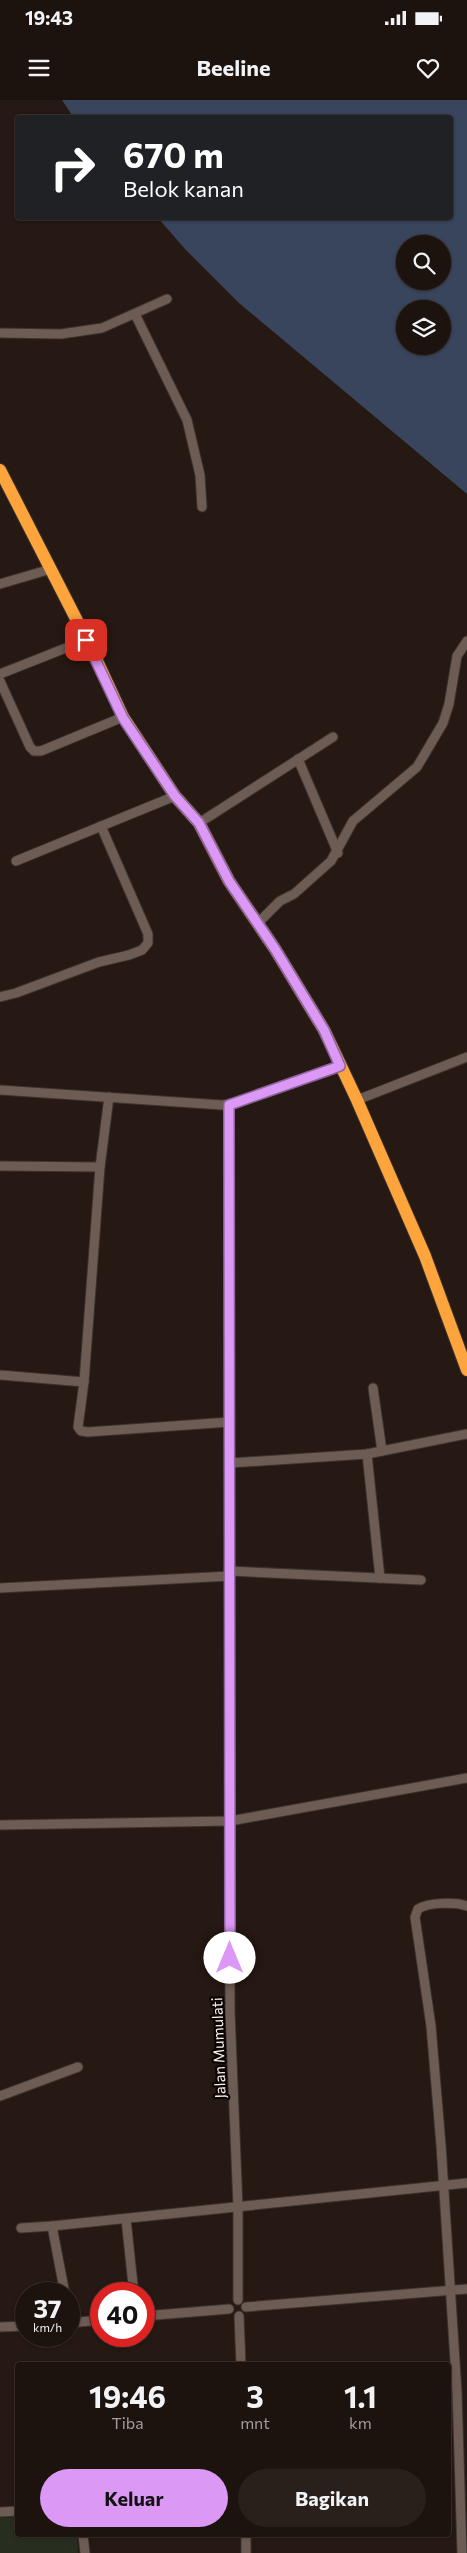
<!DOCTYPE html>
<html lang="id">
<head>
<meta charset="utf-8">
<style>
  body { margin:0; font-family:Commissioner,sans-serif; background:#29201c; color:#f1f3f6; height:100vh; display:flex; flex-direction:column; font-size:19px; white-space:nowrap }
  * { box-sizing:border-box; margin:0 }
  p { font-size:16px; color:#a09e9e }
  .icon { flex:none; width:28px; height:28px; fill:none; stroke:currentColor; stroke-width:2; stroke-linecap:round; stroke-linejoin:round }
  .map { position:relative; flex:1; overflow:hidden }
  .details { position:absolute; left:15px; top:2262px; width:436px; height:175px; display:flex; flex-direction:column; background:#1c120e; border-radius:5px; box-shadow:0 1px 4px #0004,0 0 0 1px #3a322e }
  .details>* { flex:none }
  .hud { position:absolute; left:15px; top:15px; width:438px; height:105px; border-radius:5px; box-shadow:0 1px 4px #0004,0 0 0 1px #3a322e; background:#202124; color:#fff; overflow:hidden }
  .controls { position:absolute; left:396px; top:135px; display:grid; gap:10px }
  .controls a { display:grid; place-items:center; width:55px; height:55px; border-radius:50%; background:#1c120e; box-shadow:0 1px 4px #0004,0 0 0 1px #3a322e; font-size:25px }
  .speed { position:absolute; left:15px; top:2182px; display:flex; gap:10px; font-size:25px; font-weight:700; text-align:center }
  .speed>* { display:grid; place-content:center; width:65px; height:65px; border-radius:50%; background:#1c120e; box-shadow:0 1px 4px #0004,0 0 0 1px #3a322e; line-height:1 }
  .speed small { font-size:12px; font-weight:400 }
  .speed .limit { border:8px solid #d22; background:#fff; color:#111 }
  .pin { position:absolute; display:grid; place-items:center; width:42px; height:42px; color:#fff; margin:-21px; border-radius:10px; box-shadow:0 2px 8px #0006 }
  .me { position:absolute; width:55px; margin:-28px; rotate:0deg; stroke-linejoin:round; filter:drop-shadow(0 0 4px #0008) }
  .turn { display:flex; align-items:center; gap:18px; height:105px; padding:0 25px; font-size:22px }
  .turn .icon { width:65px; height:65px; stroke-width:2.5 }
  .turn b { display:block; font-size:35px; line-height:42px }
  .eta { display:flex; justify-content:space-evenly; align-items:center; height:85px; text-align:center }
  .eta b { font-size:30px; font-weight:700; line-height:35px }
  .action { display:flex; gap:10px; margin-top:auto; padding:10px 25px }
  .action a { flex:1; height:58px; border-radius:30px; background:#db99f5; color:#111; font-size:20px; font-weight:700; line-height:58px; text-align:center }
  .action a+a { background:#29201c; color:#f1f3f6 }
  .status { display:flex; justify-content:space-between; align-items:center; height:35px; padding:0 25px; background:#1c120e; direction:ltr }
  .status svg { height:14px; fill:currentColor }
  header { display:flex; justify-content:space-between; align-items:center; height:65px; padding:0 25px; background:#1c120e; font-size:22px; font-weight:700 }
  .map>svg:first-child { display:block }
  .green { fill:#272e1f }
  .water { fill:#39455d; fill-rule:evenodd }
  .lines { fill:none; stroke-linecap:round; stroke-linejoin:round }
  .minor-casing { stroke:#3d3330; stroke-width:11 }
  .highway-casing { stroke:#3d3330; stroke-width:14 }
  .minor { stroke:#6d5c54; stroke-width:9 }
  .highway { stroke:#fda43d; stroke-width:12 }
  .route-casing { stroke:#8e639f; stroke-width:12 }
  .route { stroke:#db99f5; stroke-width:9 }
  .labels { text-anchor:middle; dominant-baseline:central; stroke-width:4.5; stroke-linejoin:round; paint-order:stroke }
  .street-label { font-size:15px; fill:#fbf1ec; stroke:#0a0504 }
</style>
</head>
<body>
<div class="status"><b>19:43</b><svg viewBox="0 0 49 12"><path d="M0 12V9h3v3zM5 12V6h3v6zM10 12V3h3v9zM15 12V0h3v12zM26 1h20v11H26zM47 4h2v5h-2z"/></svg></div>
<header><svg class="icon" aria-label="menu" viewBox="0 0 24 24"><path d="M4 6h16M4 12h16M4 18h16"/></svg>Beeline<svg class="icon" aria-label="heart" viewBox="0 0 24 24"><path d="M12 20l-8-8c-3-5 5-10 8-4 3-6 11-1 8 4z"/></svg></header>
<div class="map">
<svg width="467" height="2453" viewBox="0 0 467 2453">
  <rect width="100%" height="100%" fill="#261812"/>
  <path class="green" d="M17 2417 18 2435H77L78 2453H0V2418Z"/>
  <path class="water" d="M62 0H467V394L239 203 185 149 158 118H450V18H74ZM405 144H442V181H405ZM405 209H442V246H405Z"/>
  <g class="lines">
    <g class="minor-casing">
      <g id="minor">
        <path d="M135 214 187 320 200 375 202 407"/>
        <path d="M0 233 61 234 102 228 167 199"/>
        <path d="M0 484 51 469"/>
        <path d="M0 574 86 540"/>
        <path d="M0 581 30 647 34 651H41L123 617"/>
        <path d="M298 659 338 753"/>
        <path d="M199 723 333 637"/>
        <path d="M16 761 175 696"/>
        <path d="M258 823 280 801 294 794 331 761 353 721 417 667 443 623 449 604 457 556 467 541"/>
        <path d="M0 897 16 893 99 862 129 855 142 850 148 843V834L101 726"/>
        <path d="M0 990 222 1005 237 1003 340 967"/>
        <path d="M109 997 100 1067 84 1282 78 1327 81 1331 88 1332 230 1322"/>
        <path d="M357 1000 467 957"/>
        <path d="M229 1005 230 1911 238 2107V2200"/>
        <path d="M0 1066 100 1067"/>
        <path d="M0 1275 84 1282"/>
        <path d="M373 1288 382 1351"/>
        <path d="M367 1354 380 1478"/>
        <path d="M230 1363 367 1354 467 1334"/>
        <path d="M230 1471 421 1480"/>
        <path d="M0 1488 230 1476"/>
        <path d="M0 1725 230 1721 467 1678"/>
        <path d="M0 1996 78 1967"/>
        <path d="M126 2119 134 2194"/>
        <path d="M21 2128 52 2126"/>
        <path d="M65 2194 52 2126 467 2083"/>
        <path d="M246 2207 467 2189"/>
        <path d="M144 2216 229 2209"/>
        <path d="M239 2216 241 2265"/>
        <path d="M69 2223 101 2220"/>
        <path d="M0 2227 26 2226"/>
        <path d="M0 2412 18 2411"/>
        <path d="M83 2435 85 2453"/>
        <path d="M246 2435V2453"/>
        <path d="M462 2453 457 2292 441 2045 431 1926 415 1817 418 1809C428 1802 456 1802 467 1806"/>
      </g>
    </g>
    <g class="highway-casing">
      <path id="highway" d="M0 370 91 548 123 617 175 696 199 723 229 781 275 849 324 930 357 1000 425 1156 467 1270"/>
    </g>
    <use href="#minor" class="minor"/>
    <use href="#highway" class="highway"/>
  </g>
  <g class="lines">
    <g class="route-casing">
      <path id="route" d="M86 540 123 618 175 696 199 723 229 781 275 849 324 930 340 966 229 1005 230 1858"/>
    </g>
    <use href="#route" class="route"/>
  </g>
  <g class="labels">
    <g class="street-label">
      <text transform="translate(218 1948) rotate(-92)">Jalan Mumulati</text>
    </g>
  </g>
</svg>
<div class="controls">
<a><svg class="icon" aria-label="search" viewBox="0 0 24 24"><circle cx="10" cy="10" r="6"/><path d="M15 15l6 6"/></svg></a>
<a><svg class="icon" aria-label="layers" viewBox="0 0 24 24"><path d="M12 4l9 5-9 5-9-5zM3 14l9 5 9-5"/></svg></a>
</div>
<div class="speed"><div>37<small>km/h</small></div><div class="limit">40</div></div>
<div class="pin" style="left:86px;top:540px;background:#d93025"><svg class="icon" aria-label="arrive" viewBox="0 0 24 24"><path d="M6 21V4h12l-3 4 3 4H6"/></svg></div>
<svg class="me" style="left:230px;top:1858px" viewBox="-20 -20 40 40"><circle r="19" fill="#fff"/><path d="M0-13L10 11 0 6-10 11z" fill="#db99f5"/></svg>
<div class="hud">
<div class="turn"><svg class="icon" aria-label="right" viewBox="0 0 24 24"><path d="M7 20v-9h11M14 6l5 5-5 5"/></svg><div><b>670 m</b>Belok kanan</div></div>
</div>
<section class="details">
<div class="eta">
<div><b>19:46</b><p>Tiba</p></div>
<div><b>3</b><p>mnt</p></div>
<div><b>1.1</b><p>km</p></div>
</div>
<div class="action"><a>Keluar</a><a>Bagikan</a></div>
</section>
</div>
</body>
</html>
